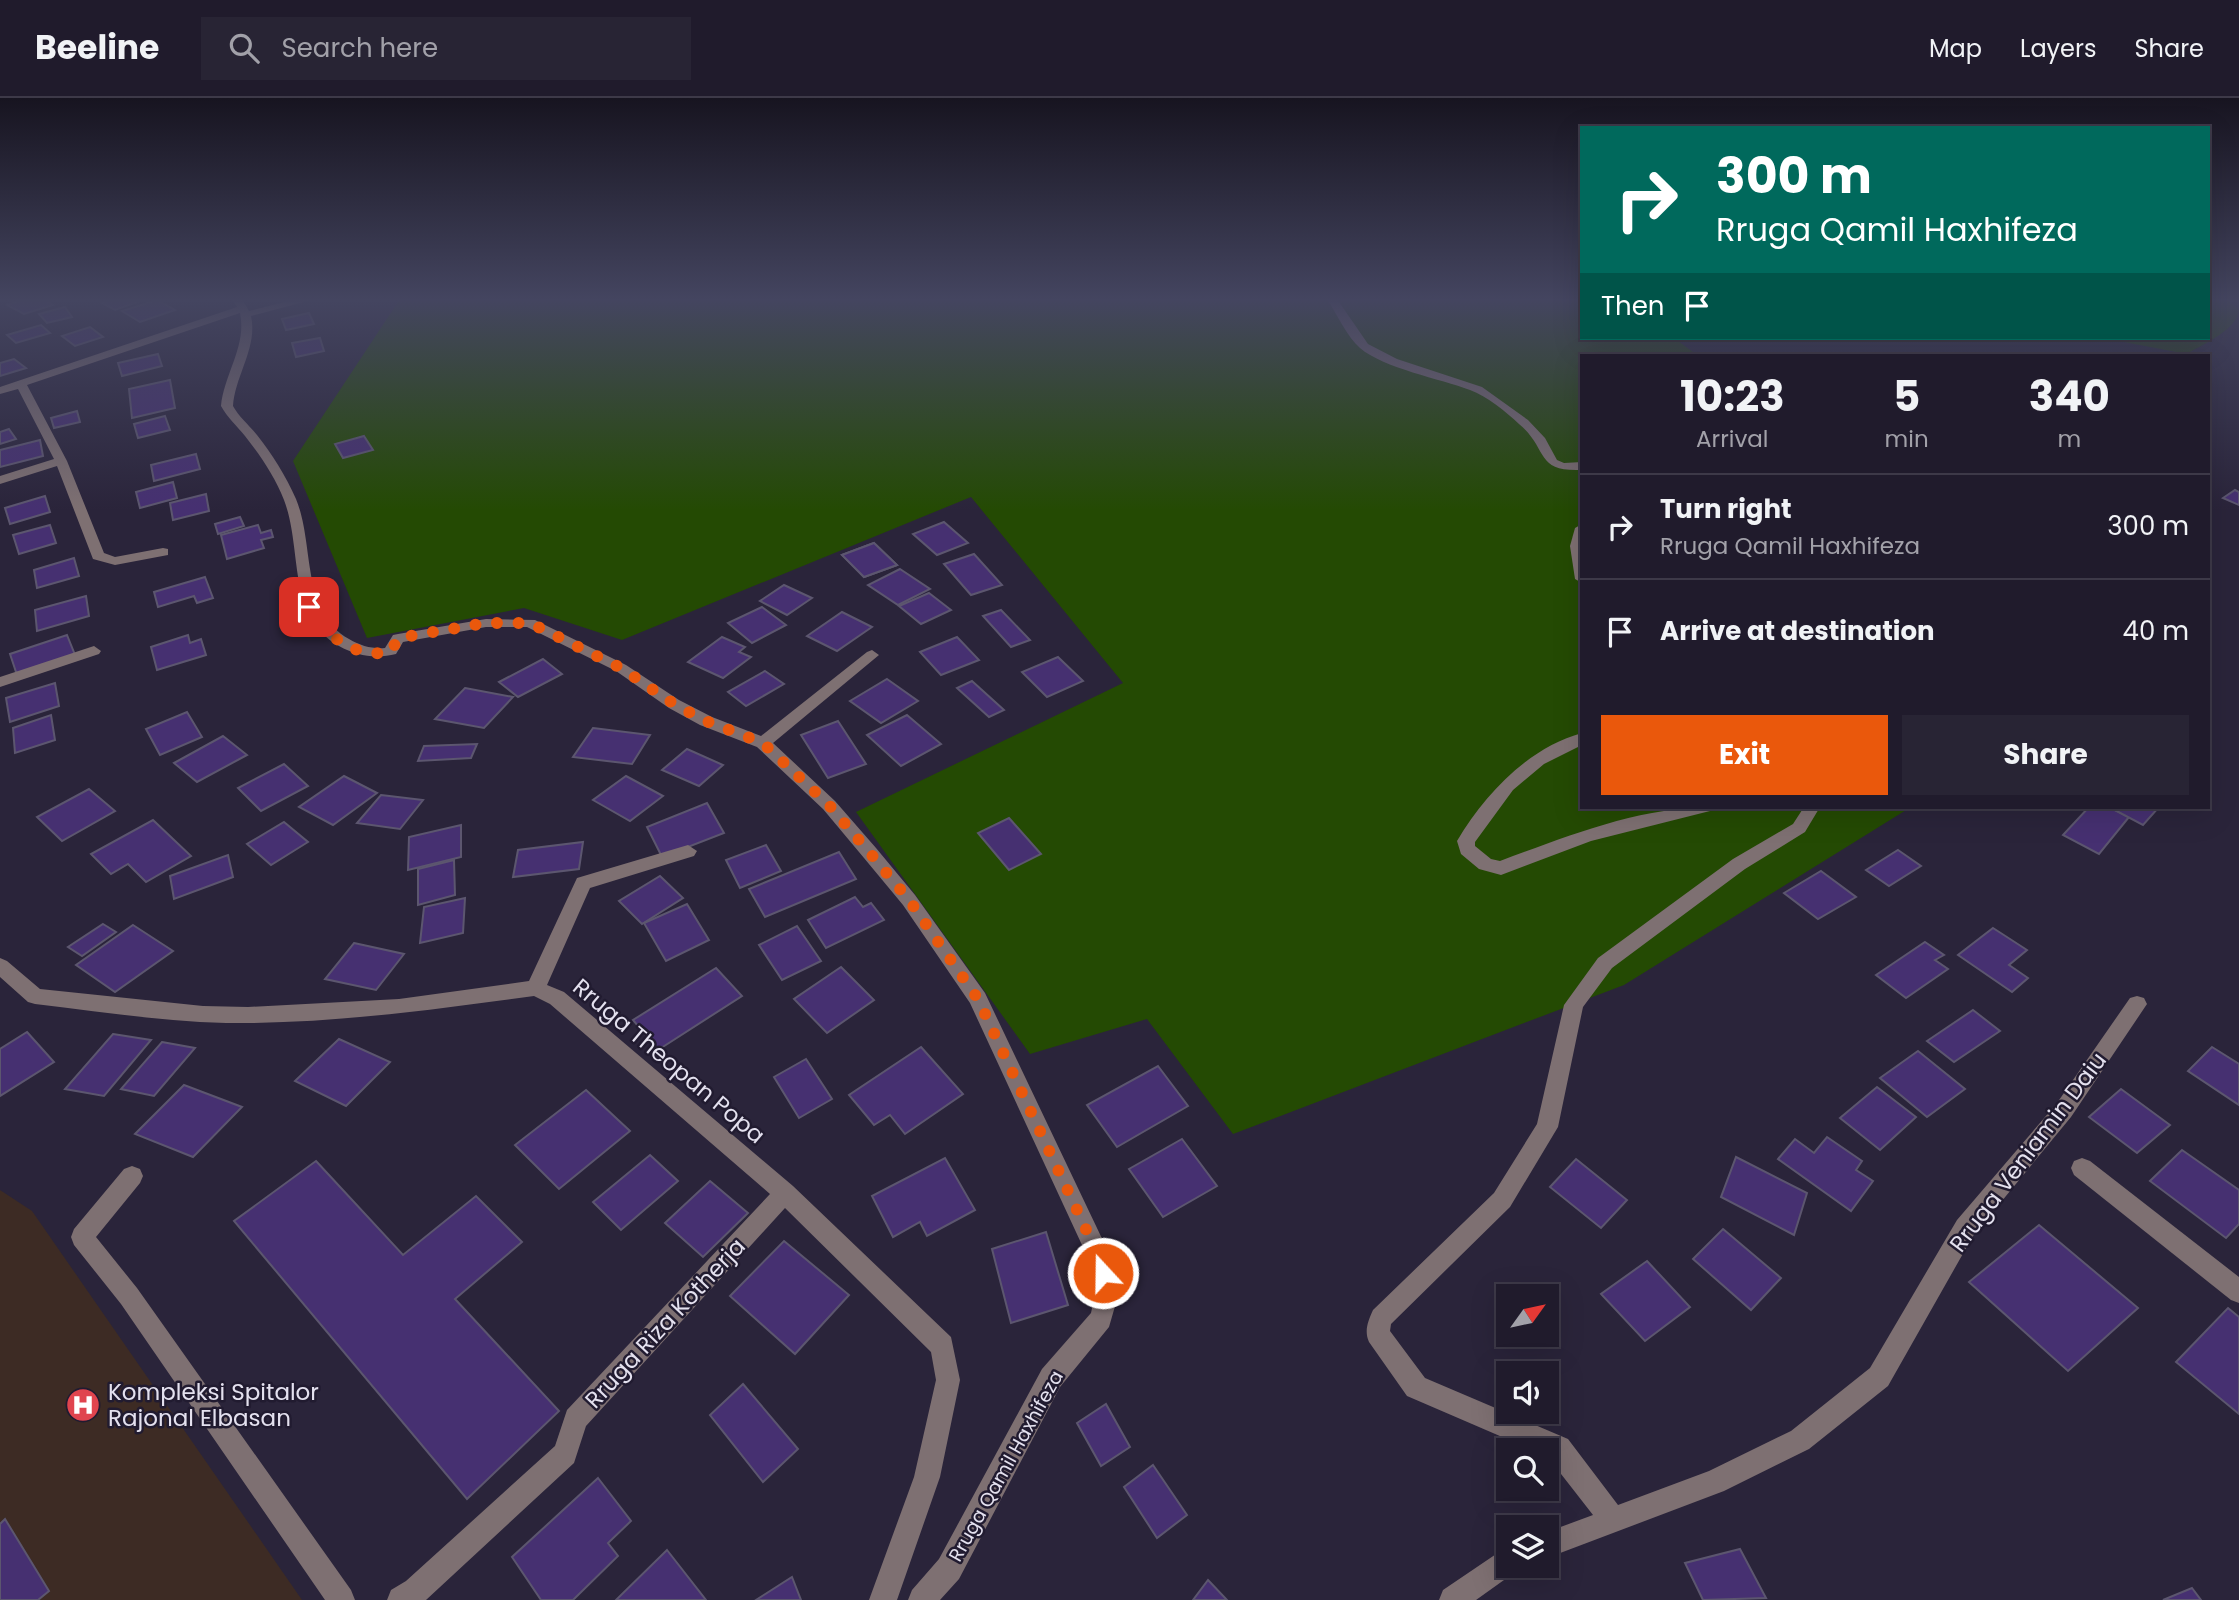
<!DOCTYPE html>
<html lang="en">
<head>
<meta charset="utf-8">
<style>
  body { margin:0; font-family:Poppins,sans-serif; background:#282434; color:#f1f3f6; height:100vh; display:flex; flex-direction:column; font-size:26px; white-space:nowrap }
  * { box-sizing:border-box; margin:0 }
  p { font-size:23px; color:#a2a1a9 }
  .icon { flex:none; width:38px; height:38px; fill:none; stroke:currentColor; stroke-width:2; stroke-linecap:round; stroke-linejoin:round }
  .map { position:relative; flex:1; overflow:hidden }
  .drawer { position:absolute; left:1580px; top:256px; width:630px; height:455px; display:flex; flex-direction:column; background:#201b2c; border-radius:0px; box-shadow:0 7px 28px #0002,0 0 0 2px #3d3948 }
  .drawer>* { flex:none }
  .guide { position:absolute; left:1580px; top:28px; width:630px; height:214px; border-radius:0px; box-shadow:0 7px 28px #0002,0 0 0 2px #3d3948; background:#00695c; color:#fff; overflow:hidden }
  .needle { width:46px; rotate:57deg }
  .tools { position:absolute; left:1496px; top:1186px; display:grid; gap:14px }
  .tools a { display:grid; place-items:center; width:63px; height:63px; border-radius:0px; background:#201b2c; box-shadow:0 7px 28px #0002,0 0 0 2px #3d3948; font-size:35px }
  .pin { position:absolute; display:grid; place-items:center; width:60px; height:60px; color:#fff; margin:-30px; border-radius:14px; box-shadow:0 4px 10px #0006 }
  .me { position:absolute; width:77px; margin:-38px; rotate:339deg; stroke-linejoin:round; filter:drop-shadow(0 0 5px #0008) }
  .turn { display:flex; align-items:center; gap:24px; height:147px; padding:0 21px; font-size:32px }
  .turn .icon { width:91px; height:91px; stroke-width:2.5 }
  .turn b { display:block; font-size:49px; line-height:60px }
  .then { display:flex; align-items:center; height:66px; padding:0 21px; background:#0003; gap:14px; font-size:26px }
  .eta { display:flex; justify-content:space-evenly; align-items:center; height:119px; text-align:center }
  .eta b { font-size:42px; font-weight:700; line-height:49px }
  .action { display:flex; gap:14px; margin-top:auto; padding:14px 21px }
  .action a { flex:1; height:80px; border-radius:0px; background:#ea580c; color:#fff; font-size:28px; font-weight:700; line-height:80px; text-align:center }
  .action a+a { background:#282434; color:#f1f3f6 }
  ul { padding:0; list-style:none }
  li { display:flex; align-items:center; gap:21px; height:105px; padding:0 21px; border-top:2px solid #3d3948 }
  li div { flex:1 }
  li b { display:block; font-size:26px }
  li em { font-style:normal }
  header { display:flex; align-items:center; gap:42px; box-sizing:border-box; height:98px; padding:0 35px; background:#201b2c; border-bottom:2px solid #3d3948 }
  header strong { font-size:33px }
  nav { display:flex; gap:38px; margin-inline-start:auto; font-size:24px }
  .search { width:490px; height:63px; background:#282434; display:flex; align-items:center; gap:18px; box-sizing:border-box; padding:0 24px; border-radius:0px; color:#a2a1a9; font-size:26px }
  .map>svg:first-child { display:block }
  .medical { fill:#3d2b24 }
  .green { fill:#244a03 }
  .building { fill:#463071; stroke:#5c566f; stroke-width:2 }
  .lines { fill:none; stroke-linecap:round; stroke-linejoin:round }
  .minor { fill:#7e7072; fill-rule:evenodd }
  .route { stroke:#ea580c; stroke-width:12; stroke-dasharray:0 21.6 }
  .labels { text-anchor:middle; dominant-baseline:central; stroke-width:5; stroke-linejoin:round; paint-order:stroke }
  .street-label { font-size:19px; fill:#e4e1ef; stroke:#211b30 }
  .near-street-label { font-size:23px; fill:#e4e1ef; stroke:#211b30 }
  .near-poi-label { font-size:23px; fill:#e4e1ef; stroke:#211b30; text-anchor:start }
</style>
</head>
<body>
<header>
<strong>Beeline</strong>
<div class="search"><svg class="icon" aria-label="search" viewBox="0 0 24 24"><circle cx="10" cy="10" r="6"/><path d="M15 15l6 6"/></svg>Search here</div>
<nav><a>Map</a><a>Layers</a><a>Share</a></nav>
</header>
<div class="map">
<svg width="2239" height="1502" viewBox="0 0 2239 1502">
  <rect width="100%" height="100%" fill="#2a243a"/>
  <path class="medical" d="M0 1092 32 1113 302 1502H0Z"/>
  <g class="green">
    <path d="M400 201H1582V240H1674L1697 257H1582V709H1911L1624 887 1233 1036 1147 921 1030 956 856 714 1123 585 971 399 622 542 524 510 367 540 293 363Z"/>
    <path d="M2209 201H2227L2239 212C2236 233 2204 245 2187 256L2103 240H2208Z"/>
  </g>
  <g class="building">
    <path d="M25 201H44L53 207 24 216 7 207Z"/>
    <path d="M113 201H145L115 212 102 205Z"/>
    <path d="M157 202 175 212 140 224 122 213Z"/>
    <path d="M65 209 72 219 47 225 39 216Z"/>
    <path d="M309 215 314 226 286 232 282 221Z"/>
    <path d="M41 227 50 235 16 245 7 237Z"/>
    <path d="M90 229 103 239 75 248 62 238Z"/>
    <path d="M320 240 324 253 296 259 292 245Z"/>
    <path d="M158 256 162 268 122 278 118 265Z"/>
    <path d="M14 261 26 270 0 278V265Z"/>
    <path d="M170 282 175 310 132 320 129 291Z"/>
    <path d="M77 313 80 324 54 330 51 320Z"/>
    <path d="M165 318 170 332 138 340 134 326Z"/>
    <path d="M9 331 16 341 0 346V334Z"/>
    <path d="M364 338 373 352 343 360 335 346Z"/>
    <path d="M40 342 43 358 0 369V352Z"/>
    <path d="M196 356 200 371 154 383 151 367Z"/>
    <path d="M173 384 177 400 140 410 136 394Z"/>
    <path d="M2235 392 2239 394V407L2223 400Z"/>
    <path d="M206 396 209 413 173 422 170 405Z"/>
    <path d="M45 398 50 414 10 426 5 410Z"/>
    <path d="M240 419 244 428 218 436 215 426Z"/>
    <path d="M944 424 968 445 937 457 913 436Z"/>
    <path d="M50 427 56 445 19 456 13 437Z"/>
    <path d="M258 427 261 435 271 432 273 439 261 442 264 450 227 461 221 437Z"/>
    <path d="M874 445 897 467 864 479 842 457Z"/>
    <path d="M874 445 897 467 864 479 842 457Z"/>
    <path d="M974 456 1002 487 971 497 944 466Z"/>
    <path d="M74 460 79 478 37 490 34 472Z"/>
    <path d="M900 471 930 491 898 507 868 487Z"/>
    <path d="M205 479 213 500 197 505 194 498 158 509 154 494Z"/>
    <path d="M784 487 812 500 787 517 760 503Z"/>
    <path d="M929 495 951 512 921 526 899 508Z"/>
    <path d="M86 498 89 518 37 533 35 512Z"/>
    <path d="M762 509 786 527 752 545 728 525Z"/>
    <path d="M1001 512 1030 542 1011 549 983 518Z"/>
    <path d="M842 514 872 529 837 553 807 538Z"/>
    <path d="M67 537 75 557 17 577 10 556Z"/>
    <path d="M188 537 190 545 201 541 206 557 157 572 151 549Z"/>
    <path d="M722 539 745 549 739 554 751 559 723 580 688 564Z"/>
    <path d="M957 539 979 562 941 577 920 554Z"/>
    <path d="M1058 559 1083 583 1047 599 1022 574Z"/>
    <path d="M543 561 562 576 518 599 499 584Z"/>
    <path d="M765 573 784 586 746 608 728 594Z"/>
    <path d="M887 581 918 603 881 625 850 603Z"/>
    <path d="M972 583 1004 612 989 619 957 590Z"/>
    <path d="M55 585 59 608 10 624 6 600Z"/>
    <path d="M465 590 513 599 484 630 435 621Z"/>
    <path d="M187 614 202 639 160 657 146 631Z"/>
    <path d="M51 617 55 642 15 655 13 630Z"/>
    <path d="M907 617 941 646 901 668 867 637Z"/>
    <path d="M838 623 866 666 828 680 801 637Z"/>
    <path d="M593 630 650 637 632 666 573 659Z"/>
    <path d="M223 638 247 657 197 684 174 665Z"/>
    <path d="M477 646 471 660 418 663 424 648Z"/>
    <path d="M687 651 723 667 699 688 662 672Z"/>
    <path d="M284 666 308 688 261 713 238 690Z"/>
    <path d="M344 678 377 695 333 727 299 709Z"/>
    <path d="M626 678 663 698 630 723 593 702Z"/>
    <path d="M89 691 115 713 62 743 37 719Z"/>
    <path d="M381 697 423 702 400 731 357 725Z"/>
    <path d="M707 705 724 735 662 759 647 729Z"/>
    <path d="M2089 709H2109L2129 719 2099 756 2063 737Z"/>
    <path d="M2109 709H2159L2143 727Z"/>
    <path d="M1009 720 1041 756 1009 772 978 735Z"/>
    <path d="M153 722 191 758 146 784 128 766 111 776 91 756Z"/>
    <path d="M284 724 308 744 271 767 247 746Z"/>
    <path d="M461 727V759L408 772 409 739Z"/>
    <path d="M583 744 579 771 513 779 518 752Z"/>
    <path d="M766 747 781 773 740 790 726 762Z"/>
    <path d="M1898 752 1921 768 1889 788 1866 772Z"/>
    <path d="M839 754 856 781 765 819 749 791Z"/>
    <path d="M228 757 233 779 174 801 170 778Z"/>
    <path d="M454 762 455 797 418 807V771Z"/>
    <path d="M1821 773 1856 799 1818 821 1784 795Z"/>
    <path d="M660 778 683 800 642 826 619 803Z"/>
    <path d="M855 799 863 809 871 805 884 822 826 850 808 822Z"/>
    <path d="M465 800 463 835 420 845 424 809Z"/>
    <path d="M687 806 709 842 666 863 644 825Z"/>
    <path d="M103 826 116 834 82 858 68 849Z"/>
    <path d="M133 827 173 853 115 894 76 867Z"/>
    <path d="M797 828 821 863 782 882 759 847Z"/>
    <path d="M1993 830 2027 852 2009 867 2028 880 2012 894 1958 857Z"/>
    <path d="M1925 844 1944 857 1935 862 1948 871 1906 900 1876 877Z"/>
    <path d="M354 845 404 856 376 892 325 881Z"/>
    <path d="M841 869 874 902 827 935 794 901Z"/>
    <path d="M716 870 742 898 658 952 633 922Z"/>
    <path d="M1973 912 2000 933 1954 964 1927 943Z"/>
    <path d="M27 934 54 964 0 998V951Z"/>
    <path d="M113 936 151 942 104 998 65 991Z"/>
    <path d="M339 941 390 964 346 1008 295 983Z"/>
    <path d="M162 944 195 950 154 998 121 991Z"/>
    <path d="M921 949 963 996 905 1036 890 1017 874 1027 849 997Z"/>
    <path d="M2212 949 2239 966V1007L2188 973Z"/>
    <path d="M1918 953 1965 991 1927 1019 1880 980Z"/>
    <path d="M806 961 832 1001 799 1020 774 979Z"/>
    <path d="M1158 968 1188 1008 1117 1049 1087 1007Z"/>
    <path d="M184 987 242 1009 193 1059 135 1036Z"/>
    <path d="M1877 989 1916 1019 1880 1052 1840 1020Z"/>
    <path d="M2121 991 2170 1027 2137 1055 2089 1019Z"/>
    <path d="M586 992 630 1033 559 1091 515 1047Z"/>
    <path d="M1827 1039 1862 1063 1856 1072 1873 1083 1851 1113 1778 1061 1795 1041 1814 1055Z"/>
    <path d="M1182 1041 1217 1088 1163 1119 1129 1071Z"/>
    <path d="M2182 1052 2239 1092V1126L2226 1140 2150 1083Z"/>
    <path d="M650 1057 678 1083 621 1132 593 1104Z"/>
    <path d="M1736 1059 1807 1095 1794 1137 1721 1099Z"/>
    <path d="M945 1060 975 1112 927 1138 920 1124 893 1139 872 1098Z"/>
    <path d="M1576 1061 1627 1102 1601 1130 1550 1089Z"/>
    <path d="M316 1063 403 1157 476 1098 522 1144 455 1201 559 1313 467 1401 234 1123Z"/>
    <path d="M710 1083 748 1115 703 1159 665 1125Z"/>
    <path d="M2039 1127 2138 1210 2068 1273 1969 1184Z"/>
    <path d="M1723 1131 1781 1180 1751 1212 1693 1161Z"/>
    <path d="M1046 1134 1068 1207 1011 1225 992 1151Z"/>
    <path d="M784 1143 849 1197 795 1256 730 1198Z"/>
    <path d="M1647 1163 1690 1209 1645 1243 1601 1196Z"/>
    <path d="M2228 1210 2239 1219V1316L2176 1264Z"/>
    <path d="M743 1286 798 1351 763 1384 710 1317Z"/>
    <path d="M1106 1306 1130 1349 1101 1368 1077 1325Z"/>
    <path d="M1153 1367 1187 1417 1157 1440 1124 1389Z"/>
    <path d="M598 1380 631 1423 608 1445 618 1458 573 1502H541L512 1459Z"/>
    <path d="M5 1421 49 1493 38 1502H0V1426Z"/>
    <path d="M1740 1451 1766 1500 1703 1502 1685 1465Z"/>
    <path d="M667 1452 706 1502H616Z"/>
    <path d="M792 1479 801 1502H756Z"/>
    <path d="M1208 1482 1227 1502H1193Z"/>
    <path d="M2192 1490 2201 1502H2163Z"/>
  </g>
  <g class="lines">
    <g class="minor">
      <path d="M232 201H242L249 213 296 201H315L251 218C258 249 235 278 233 308 239 319 249 327 257 337 272 356 286 378 296 401 315 447 300 513 349 541 361 548 372 551 385 550L393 537 398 536 486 521 535 522 626 567 679 602 712 619 761 638 867 554 872 552 879 557 773 645 835 703 876 750 915 797 985 895 1107 1151 1120 1191 1109 1229 1060 1289 959 1481 940 1502H908L912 1492 939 1461 1042 1271 1091 1215 1096 1191 1088 1160 970 905 903 807 864 760 823 711 757 649 700 627 669 610 616 573 527 529H486L403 544 396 556C376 561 357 558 339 548 286 517 303 452 284 402 275 379 260 357 245 338 237 328 227 319 221 308 224 276 247 248 240 215L27 287 67 363 104 455 115 459 163 450 168 451V457L115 467 93 461 57 368 0 386V378L54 361 18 291 0 296V289L237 209Z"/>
      <path d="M1327 201H1337L1368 246 1397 261 1482 289 1528 322 1545 340 1557 362 1564 365 1582 364V372C1534 374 1549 351 1519 326 1506 314 1487 298 1470 292 1441 281 1383 270 1360 250 1347 239 1337 216 1327 201Z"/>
      <path d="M1582 426V485L1575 481 1570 448 1575 430Z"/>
      <path d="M94 548 101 553 99 556 0 589V579Z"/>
      <path d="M1582 635V647L1544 666 1513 692 1475 744V748L1491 761 1500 763C1568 738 1639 709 1712 709L1710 713 1591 743 1501 777 1479 771 1461 756 1457 743C1485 696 1528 650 1582 635Z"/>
      <path d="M1804 709H1820L1805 734 1745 771 1612 870 1583 909 1558 1029 1510 1109 1391 1226 1390 1233 1425 1280 1568 1341 1618 1407 1709 1373 1791 1333 1870 1270 1957 1122 2057 1005 2130 900 2137 898 2144 900 2147 906 2071 1019 1973 1138 1888 1288 1809 1351 1724 1393 1547 1460V1434L1593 1417 1547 1358V1353H1535L1407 1298 1369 1244C1364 1233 1368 1223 1373 1212L1494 1095 1537 1026 1564 907 1598 860 1733 761 1793 726Z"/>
      <path d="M688 747 697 753 694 758 590 790 547 887 564 894 793 1088 951 1239 960 1282 940 1379 897 1502H869L914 1379 936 1282 931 1254 785 1110 586 1328 574 1365 426 1502H387L391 1492 406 1483 555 1348 567 1312 770 1096 550 906 534 898C439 911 344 924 248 925 177 926 105 914 35 906L28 904 0 879V860L7 863 40 891 203 908 248 909 399 901 529 883 577 780Z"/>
      <path d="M2082 1060 2090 1063 2239 1179V1205L2231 1202 2074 1077 2071 1070 2074 1063Z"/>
      <path d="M132 1068 140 1071 143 1078 140 1085 96 1139 137 1190 351 1492 355 1502H325L121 1206 74 1147 71 1139 74 1131 124 1071Z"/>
      <path d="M1508 1448V1468H1519L1518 1472 1476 1502H1439L1443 1492Z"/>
    </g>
  </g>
  <linearGradient id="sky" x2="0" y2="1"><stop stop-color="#171420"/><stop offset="0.49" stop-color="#444560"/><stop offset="1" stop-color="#444560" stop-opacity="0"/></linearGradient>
  <rect width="2239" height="412" fill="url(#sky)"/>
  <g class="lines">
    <path class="route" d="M309 509C325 539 357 561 391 554L398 540 486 525H530L621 570 674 606 706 623 763 645 829 707 870 755 909 802 978 901 1099 1159 1103 1175"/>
  </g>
  <defs>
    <g id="hospital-disc" transform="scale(1.75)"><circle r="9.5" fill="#e0444e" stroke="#211b30"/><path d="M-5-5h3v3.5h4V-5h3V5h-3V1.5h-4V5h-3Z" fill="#fff"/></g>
  </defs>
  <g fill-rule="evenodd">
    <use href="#hospital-disc" x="83" y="1307"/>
  </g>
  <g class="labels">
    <g class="street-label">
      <text transform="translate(1006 1368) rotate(-61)">Rruga Qamil Haxhifeza</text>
    </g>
    <g class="near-street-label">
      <text transform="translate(669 963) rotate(40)">Rruga Theopan Popa</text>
      <text transform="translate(2028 1054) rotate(-53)">Rruga Veniamin Daiu</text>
      <text transform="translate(665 1225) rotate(-47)">Rruga Riza Kotherja</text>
    </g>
    <g class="near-poi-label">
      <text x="108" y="1294">Kompleksi Spitalor<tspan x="108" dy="26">Rajonal Elbasan</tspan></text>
    </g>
  </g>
</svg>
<div class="tools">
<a><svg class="needle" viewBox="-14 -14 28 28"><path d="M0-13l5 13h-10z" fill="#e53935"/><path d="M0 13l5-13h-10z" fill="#a2a1a9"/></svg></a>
<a><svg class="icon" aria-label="sound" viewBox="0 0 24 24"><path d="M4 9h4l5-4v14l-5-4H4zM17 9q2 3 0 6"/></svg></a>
<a><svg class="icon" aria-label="search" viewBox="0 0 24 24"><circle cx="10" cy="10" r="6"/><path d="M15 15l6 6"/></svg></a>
<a><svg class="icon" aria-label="layers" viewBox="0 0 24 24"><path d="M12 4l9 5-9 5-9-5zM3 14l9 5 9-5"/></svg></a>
</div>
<div class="pin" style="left:309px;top:509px;background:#d93025"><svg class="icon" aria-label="arrive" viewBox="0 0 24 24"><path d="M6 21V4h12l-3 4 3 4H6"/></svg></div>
<svg class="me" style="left:1103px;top:1175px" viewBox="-20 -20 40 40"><circle r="17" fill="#ea580c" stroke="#fff" stroke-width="3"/><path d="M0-11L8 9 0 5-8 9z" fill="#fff"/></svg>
<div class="guide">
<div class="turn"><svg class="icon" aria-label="right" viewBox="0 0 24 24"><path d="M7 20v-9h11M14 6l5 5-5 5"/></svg><div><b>300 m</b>Rruga Qamil Haxhifeza</div></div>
<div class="then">Then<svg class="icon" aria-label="arrive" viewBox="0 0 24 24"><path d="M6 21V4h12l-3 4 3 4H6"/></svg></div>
</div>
<section class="drawer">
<div class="eta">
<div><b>10:23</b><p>Arrival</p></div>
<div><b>5</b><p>min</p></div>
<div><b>340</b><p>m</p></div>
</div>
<ul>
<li><svg class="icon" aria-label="right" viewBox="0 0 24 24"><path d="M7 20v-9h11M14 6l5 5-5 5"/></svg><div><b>Turn right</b><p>Rruga Qamil Haxhifeza</p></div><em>300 m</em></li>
<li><svg class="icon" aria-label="arrive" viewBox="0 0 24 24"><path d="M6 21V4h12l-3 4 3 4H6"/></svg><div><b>Arrive at destination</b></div><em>40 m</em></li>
</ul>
<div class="action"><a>Exit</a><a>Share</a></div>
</section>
</div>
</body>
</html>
